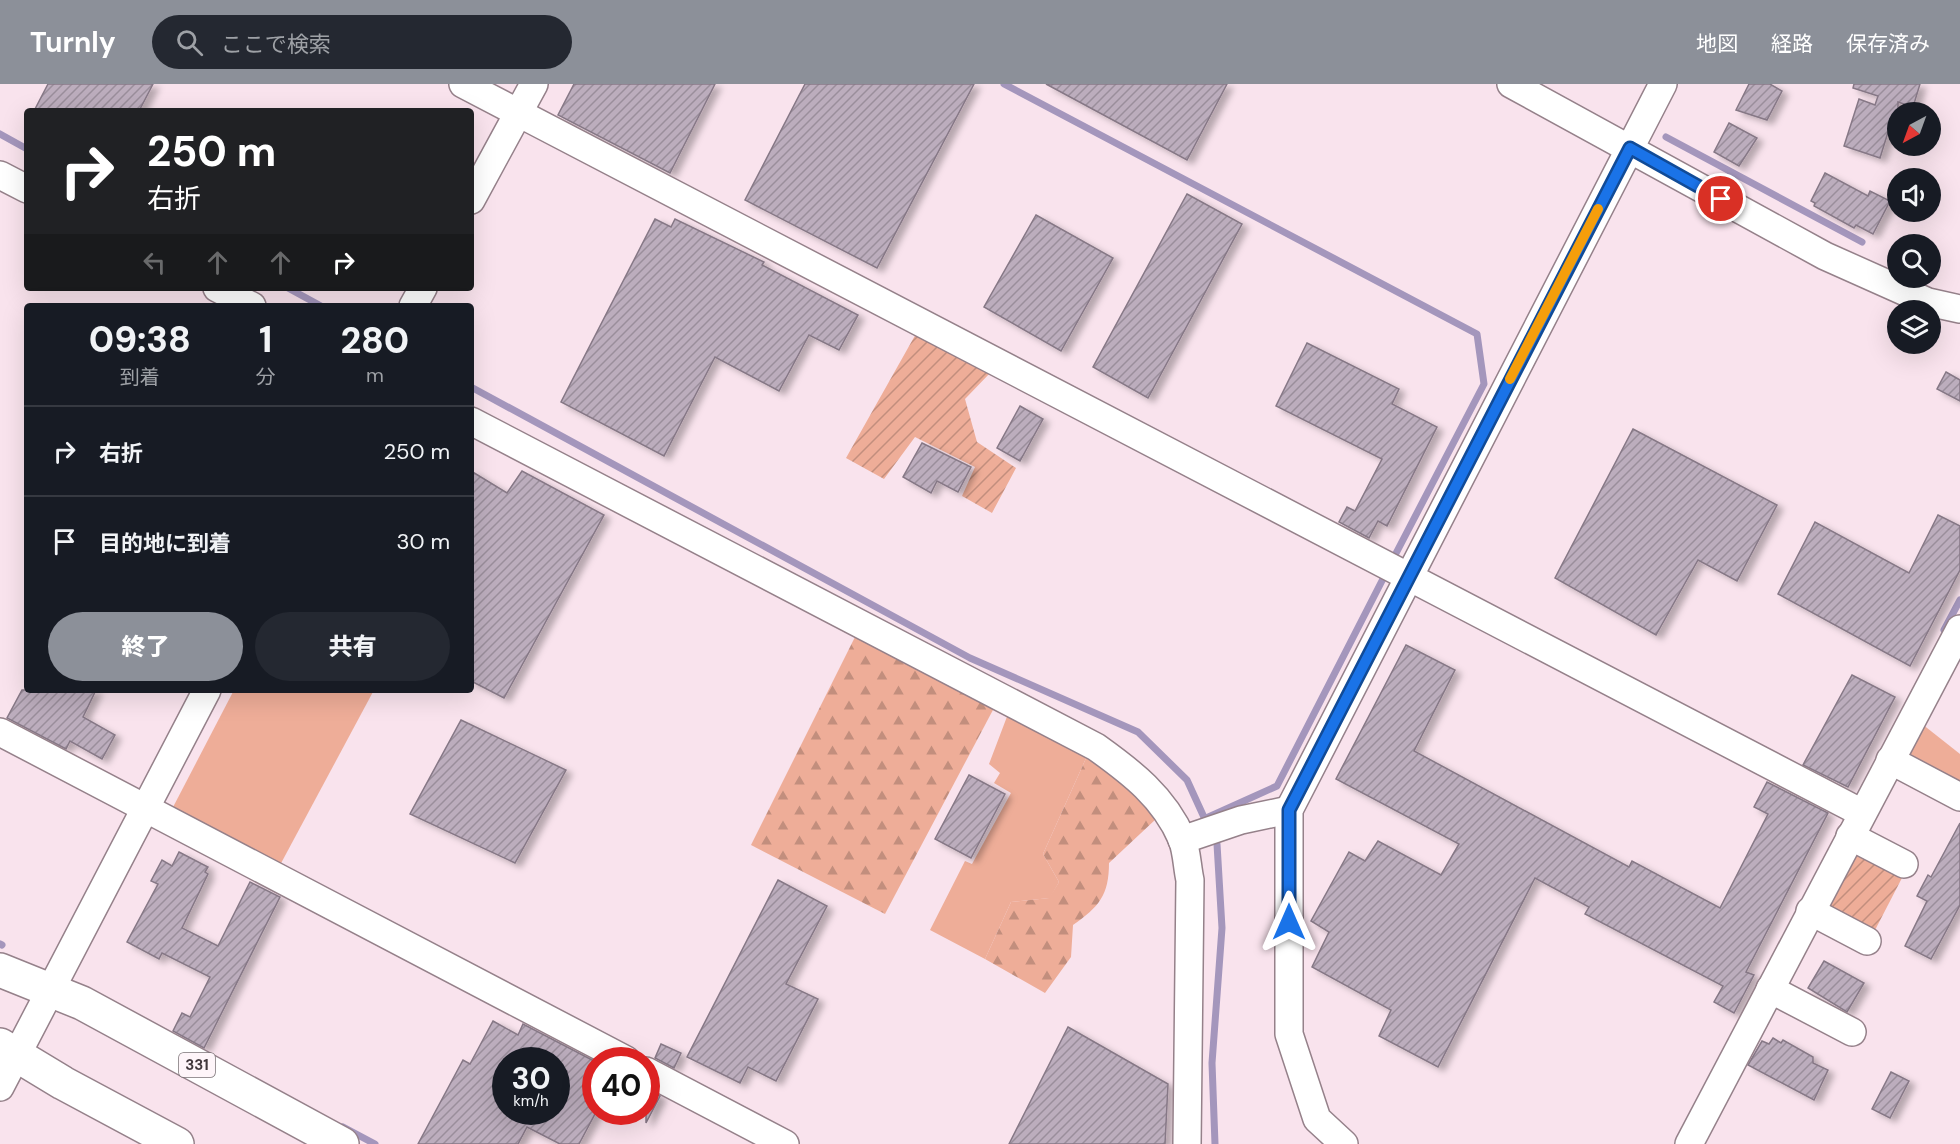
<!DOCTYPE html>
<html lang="ja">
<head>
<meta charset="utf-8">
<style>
  body { margin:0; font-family:"DM Sans","Noto Sans JP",sans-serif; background:#242831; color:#f1f3f6; height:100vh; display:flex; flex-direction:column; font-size:22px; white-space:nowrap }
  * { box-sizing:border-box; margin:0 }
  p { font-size:20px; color:#9ea1a6 }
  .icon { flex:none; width:33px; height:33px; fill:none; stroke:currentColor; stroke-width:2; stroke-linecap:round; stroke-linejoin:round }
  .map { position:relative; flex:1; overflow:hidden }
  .sheet { position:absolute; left:24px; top:219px; width:450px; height:390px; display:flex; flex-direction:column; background:#171b24; border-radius:6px; box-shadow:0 6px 24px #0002 }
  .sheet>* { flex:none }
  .top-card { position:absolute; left:24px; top:24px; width:450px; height:183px; border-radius:6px; box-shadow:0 6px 24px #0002; background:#202124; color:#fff; overflow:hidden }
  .needle { width:39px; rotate:221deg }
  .buttons { position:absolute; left:1887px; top:18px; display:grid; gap:12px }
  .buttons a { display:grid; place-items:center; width:54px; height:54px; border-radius:50%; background:#171b24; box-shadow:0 6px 24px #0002; font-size:30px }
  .speed { position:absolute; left:492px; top:963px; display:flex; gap:12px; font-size:30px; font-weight:700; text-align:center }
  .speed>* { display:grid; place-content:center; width:78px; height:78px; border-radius:50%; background:#171b24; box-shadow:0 6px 24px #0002; line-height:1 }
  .speed small { font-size:15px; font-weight:400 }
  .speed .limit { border:9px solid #d22; background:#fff; color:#111 }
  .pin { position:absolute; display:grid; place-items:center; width:51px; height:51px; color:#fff; margin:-26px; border:3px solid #fff; border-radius:50%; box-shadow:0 2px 6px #0007 }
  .me { position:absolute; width:66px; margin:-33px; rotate:0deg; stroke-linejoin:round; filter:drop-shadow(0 0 4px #0008) }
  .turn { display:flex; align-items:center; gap:21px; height:126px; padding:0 24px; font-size:27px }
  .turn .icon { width:78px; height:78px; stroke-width:2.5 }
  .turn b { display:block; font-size:42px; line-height:51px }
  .lanes { display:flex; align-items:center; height:57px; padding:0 24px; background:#0003; justify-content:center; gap:30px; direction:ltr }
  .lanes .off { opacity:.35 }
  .eta { display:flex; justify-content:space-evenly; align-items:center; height:102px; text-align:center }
  .eta b { font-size:36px; font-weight:800; line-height:42px }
  .action { display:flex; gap:12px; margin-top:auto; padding:12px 24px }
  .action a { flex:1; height:69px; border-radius:36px; background:#8c9099; color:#fff; font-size:24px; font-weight:800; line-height:69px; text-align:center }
  .action a+a { background:#242831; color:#f1f3f6 }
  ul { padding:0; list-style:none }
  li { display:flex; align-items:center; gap:18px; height:90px; padding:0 24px; border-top:2px solid #363941 }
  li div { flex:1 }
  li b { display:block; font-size:22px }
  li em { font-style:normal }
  header { display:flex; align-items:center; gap:36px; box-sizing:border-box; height:84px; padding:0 30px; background:#8c9099; color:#fff }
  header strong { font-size:28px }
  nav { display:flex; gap:33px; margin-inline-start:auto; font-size:21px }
  .search { width:420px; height:54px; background:#242831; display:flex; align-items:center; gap:15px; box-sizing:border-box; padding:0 21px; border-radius:33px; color:#9ea1a6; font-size:22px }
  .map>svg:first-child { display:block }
  .grass { fill:#eead98 }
  .forest { fill:url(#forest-firs) }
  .garden { fill:url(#garden-furrows) }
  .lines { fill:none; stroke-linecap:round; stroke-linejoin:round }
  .stream { stroke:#a496bc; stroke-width:7 }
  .building { fill:url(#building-hatch); stroke:#867886; stroke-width:1.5; fill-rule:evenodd; filter:url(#shadow) }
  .minor-casing { stroke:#95818a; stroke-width:30 }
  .highway-casing { stroke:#95818a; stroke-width:36 }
  .minor { stroke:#fff; stroke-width:27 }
  .highway { stroke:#fff; stroke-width:33 }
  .route-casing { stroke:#114b97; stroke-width:15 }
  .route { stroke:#1a73e8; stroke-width:10 }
  .slow { stroke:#f59e0b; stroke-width:10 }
  .labels { text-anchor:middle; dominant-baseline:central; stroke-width:6; stroke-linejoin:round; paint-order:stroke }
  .shield { fill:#fef5f9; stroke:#7a7175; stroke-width:1.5 }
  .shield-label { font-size:15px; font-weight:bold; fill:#41383c }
</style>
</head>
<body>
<header>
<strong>Turnly</strong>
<div class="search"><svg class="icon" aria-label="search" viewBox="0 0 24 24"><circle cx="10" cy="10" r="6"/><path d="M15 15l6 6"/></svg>ここで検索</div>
<nav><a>地図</a><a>経路</a><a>保存済み</a></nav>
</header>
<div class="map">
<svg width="1960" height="1060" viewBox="0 0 1960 1060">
  <defs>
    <pattern id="forest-firs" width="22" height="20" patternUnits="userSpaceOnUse" patternTransform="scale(1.5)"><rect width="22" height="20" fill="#eead98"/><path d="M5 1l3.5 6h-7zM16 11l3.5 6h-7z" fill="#c28e7d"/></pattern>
    <pattern id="garden-furrows" width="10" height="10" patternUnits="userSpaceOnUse" patternTransform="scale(1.5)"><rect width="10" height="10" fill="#eead98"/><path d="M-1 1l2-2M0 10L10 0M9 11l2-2" fill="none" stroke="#c28e7d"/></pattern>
    <pattern id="building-hatch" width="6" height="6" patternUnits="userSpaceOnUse" patternTransform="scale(1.5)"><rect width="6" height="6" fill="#bcadbd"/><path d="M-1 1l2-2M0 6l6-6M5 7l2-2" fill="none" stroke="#9a8e9b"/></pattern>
    <filter id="shadow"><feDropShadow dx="6" dy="4" stdDeviation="3" flood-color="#0004"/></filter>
  </defs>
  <rect width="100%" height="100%" fill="#f9e3ed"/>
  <g class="grass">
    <path d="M234 606H374L279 783 171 727Z"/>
    <path d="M1008 630 1087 672 1043 770 1059 798 1050 814 1011 818 985 875 930 846 965 777 972 780 1011 709 994 699 1000 689 989 680Z"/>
    <path d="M1922 640 1960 670V700L1906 671Z"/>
  </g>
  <g class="forest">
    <path d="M856 551 994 624 885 830 751 761Z"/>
    <path d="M1087 672 1136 708 1156 735 1109 779C1109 811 1099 823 1073 841L1071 873 1045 909 985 875 1011 818 1049 814 1059 798 1043 770Z"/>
  </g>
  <g class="garden">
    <path d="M917 248 991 288 965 315 977 358 1016 384 992 429 962 412 975 383 915 353 884 395 846 374Z"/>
    <path d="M1858 766 1904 790 1873 850 1827 826Z"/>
  </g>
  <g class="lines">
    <g class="stream">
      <path d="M1004 0 1477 250 1484 300 1392 477"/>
      <path d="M0 50 27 65"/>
      <path d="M1666 53 1862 158"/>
      <path d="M288 204 321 222"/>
      <path d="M471 303 970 574 1138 648 1187 696 1208 742"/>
      <path d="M1944 546 1960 516"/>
      <path d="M1204 735 1277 702 1387 487"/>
      <path d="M1212 752 1217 760 1222 844 1212 979 1215 1060"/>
      <path d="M0 860 2 861"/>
      <path d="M343 1043 375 1060"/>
    </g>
  </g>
  <g class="building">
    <path d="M48 0H153L139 27H34Z"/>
    <path d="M574 0H715L670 89 558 31Z"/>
    <path d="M805 0H974L877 184 745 116Z"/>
    <path d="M1046 0H1227L1187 76Z"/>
    <path d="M1749 0H1770L1782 7 1767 36 1736 26Z"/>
    <path d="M1854 0H1920L1913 23 1898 18V48L1889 45 1880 74 1844 62 1859 15 1875 21 1878 12 1853 4Z"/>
    <path d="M1729 39 1757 54 1739 82 1714 68Z"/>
    <path d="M1825 89 1868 112 1870 107 1890 117 1873 150 1856 141 1854 144 1814 122 1815 119 1811 117Z"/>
    <path d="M1187 110 1242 140 1148 314 1093 283Z"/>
    <path d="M1036 131 1113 174 1061 267 984 223Z"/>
    <path d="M655 135 671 143 675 135 764 178 762 181 858 231 839 266 809 251 779 307 715 273 664 372 561 318Z"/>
    <path d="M1307 259 1399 305 1392 320 1437 343 1387 442 1378 437 1369 454 1339 438 1347 423 1355 427 1382 375 1276 322Z"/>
    <path d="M1946 288 1960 296V317L1937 305Z"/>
    <path d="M1020 322 1043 335 1020 377 997 364Z"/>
    <path d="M1633 345 1777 421 1737 497 1698 476 1656 551 1555 494Z"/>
    <path d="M922 359 971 383 958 408 937 397 931 409 903 393Z"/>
    <path d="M471 387 507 409 522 387 604 431 504 614 471 597Z"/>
    <path d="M1938 431 1960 442V486L1910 582 1778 510 1815 438 1909 489Z"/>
    <path d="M1406 561 1455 586 1414 667 1629 783 1632 777 1720 824 1768 730 1754 723 1767 698 1828 729 1746 888 1754 891 1734 929 1714 918 1723 902 1585 830 1589 823 1535 794 1438 983 1379 952 1391 926 1312 883 1329 848 1311 837 1349 768 1365 777 1378 757 1441 791 1459 760 1336 695Z"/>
    <path d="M1852 591 1895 613 1848 703 1803 681Z"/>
    <path d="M22 606H96L83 633 115 651 102 675 70 657 66 665 7 634Z"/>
    <path d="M461 636 566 686 515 779 410 730Z"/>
    <path d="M969 691 1005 710 971 774 935 755Z"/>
    <path d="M1960 739V821L1931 875 1905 862 1927 817 1917 812 1928 791 1931 793Z"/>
    <path d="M179 768 208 783 205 788 208 790 182 844 218 862 250 798 280 813 204 964 173 947 182 929 190 933 210 893 162 869 159 875 127 858 158 800 151 797 162 776 172 782Z"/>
    <path d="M778 796 827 822 786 900 818 915 776 997 748 983 740 999 687 973Z"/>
    <path d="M1824 877 1864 899 1847 928 1808 904Z"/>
    <path d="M493 937 518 951 523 940 596 978V1028L579 1060H560L527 1043 518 1060H418L463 976 470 980ZM530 968 546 976H556V982L567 987 556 1008V1028H506V976H526Z"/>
    <path d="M1068 943 1168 1000 1165 1060H1009Z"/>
    <path d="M1773 954 1781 959 1783 956 1813 973V979L1828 986 1814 1016 1748 981 1762 957 1769 960Z"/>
    <path d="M661 960 681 969 674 984 655 974Z"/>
    <path d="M1891 988 1909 997 1890 1034 1872 1025Z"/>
    <path d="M646 1005 660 1012 646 1039Z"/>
  </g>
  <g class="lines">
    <g class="minor-casing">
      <g id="minor">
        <path d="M463 0 1862 729"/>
        <path d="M1511 0 1825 172 1928 218 1960 225"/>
        <path d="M0 91 27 105"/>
        <path d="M471 116 534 0"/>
        <path d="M217 204 252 222"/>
        <path d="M413 222 423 204"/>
        <path d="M471 337 1096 663C1131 688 1164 713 1182 755 1187 767 1187 783 1190 796L1187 1060"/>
        <path d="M0 648 626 976"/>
        <path d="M1890 676 1960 713"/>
        <path d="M1850 752 1904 780"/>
        <path d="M1182 756 1241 736 1289 726"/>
        <path d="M1810 827 1867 857"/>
        <path d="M1770 905 1852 948"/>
        <path d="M646 987 785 1060"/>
        <path d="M0 1003 207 606"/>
        <path d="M1344 1060 1317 1035 1289 950V726L1663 0"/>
        <path d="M1689 1060 1960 545"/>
      </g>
    </g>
    <g class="highway-casing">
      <g id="highway">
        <path d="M0 886 82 919 342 1060"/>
        <path d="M0 961 63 999 177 1060"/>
      </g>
    </g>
    <use href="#minor" class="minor"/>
    <use href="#highway" class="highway"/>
  </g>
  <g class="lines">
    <g class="route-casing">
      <path id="route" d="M1289 838V726L1630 64 1721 115"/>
    </g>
    <use href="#route" class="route"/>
    <path class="slow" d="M1510 295 1598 125"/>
  </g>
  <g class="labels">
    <rect class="shield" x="179" y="969" width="36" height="24" rx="4.5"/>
    <g class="shield-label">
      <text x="197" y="981">331</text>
    </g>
  </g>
</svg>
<div class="buttons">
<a><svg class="needle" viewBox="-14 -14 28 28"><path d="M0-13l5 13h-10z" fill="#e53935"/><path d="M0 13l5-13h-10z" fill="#9ea1a6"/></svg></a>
<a><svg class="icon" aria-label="sound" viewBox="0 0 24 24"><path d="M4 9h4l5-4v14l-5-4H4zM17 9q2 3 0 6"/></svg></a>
<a><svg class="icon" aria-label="search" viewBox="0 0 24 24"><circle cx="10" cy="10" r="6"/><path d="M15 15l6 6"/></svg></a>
<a><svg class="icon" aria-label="layers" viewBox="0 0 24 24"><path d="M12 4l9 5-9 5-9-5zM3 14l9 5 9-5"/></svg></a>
</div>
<div class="speed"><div>30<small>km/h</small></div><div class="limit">40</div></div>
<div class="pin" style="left:1721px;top:115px;background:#d93025"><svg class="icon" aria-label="arrive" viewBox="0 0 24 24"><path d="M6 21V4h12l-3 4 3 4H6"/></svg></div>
<svg class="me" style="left:1289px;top:838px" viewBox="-20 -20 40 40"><path d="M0-17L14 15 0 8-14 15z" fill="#1a73e8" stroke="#fff" stroke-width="4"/></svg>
<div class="top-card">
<div class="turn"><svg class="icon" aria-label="right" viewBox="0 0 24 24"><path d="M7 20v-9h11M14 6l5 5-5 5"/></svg><div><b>250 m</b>右折</div></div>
<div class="lanes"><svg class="icon off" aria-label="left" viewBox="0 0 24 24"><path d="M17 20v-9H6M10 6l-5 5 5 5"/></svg><svg class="icon off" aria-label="ahead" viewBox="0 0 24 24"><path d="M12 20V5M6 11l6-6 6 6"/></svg><svg class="icon off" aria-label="ahead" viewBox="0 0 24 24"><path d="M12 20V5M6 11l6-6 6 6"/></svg><svg class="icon" aria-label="right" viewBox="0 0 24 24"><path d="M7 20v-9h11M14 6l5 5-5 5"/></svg></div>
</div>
<section class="sheet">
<div class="eta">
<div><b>09:38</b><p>到着</p></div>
<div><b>1</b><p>分</p></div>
<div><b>280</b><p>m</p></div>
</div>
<ul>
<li><svg class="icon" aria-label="right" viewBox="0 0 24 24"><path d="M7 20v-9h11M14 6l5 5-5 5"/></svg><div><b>右折</b></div><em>250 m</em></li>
<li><svg class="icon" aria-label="arrive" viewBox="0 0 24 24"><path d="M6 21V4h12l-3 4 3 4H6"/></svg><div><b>目的地に到着</b></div><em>30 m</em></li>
</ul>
<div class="action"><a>終了</a><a>共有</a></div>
</section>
</div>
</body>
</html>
